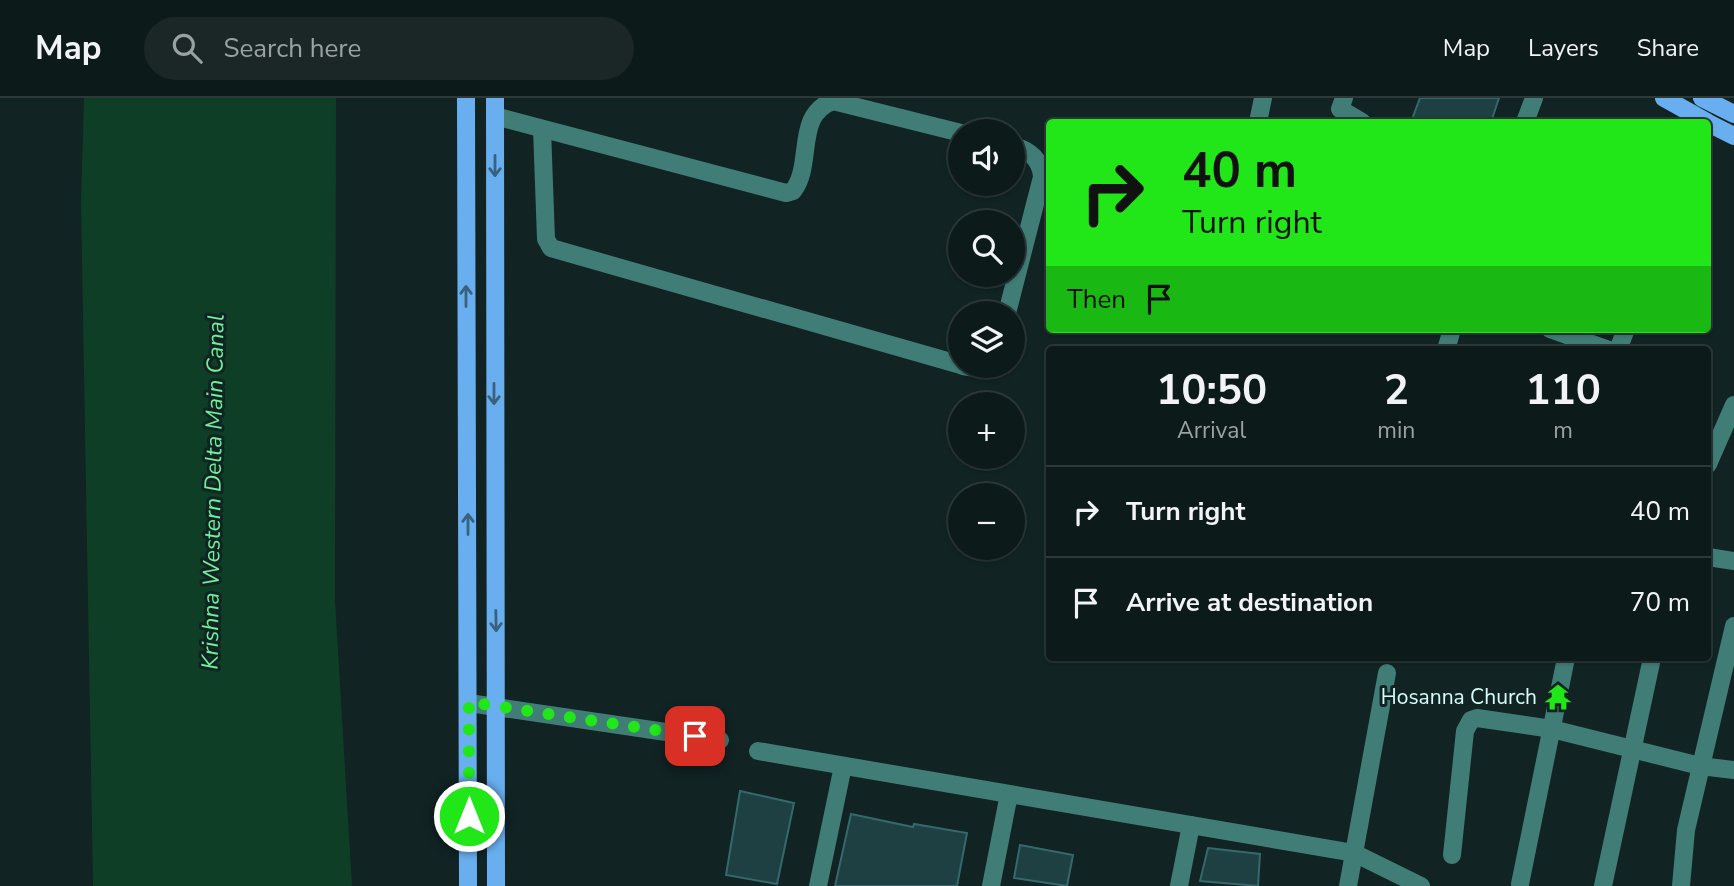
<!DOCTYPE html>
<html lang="en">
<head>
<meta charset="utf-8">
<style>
  body { margin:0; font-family:"Nunito Sans",sans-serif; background:#1b2727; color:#f1f3f6; height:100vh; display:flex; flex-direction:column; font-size:26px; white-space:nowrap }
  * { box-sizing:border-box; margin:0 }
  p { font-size:23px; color:#9aa1a2 }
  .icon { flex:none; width:38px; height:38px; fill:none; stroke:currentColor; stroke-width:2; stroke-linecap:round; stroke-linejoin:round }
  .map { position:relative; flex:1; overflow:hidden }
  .details { position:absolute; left:1046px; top:248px; width:665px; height:315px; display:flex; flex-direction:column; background:#0d1a1a; border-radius:7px; box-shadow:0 2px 5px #0004,0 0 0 2px #2d3839 }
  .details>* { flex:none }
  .guide { position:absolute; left:1046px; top:21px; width:665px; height:214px; border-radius:7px; box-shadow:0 2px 5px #0004,0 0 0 2px #2d3839; background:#21e618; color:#111; overflow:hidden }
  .controls { position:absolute; left:948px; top:21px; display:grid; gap:14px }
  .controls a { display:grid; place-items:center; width:77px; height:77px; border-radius:50%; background:#0d1a1a; box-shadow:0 2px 5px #0004,0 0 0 2px #2d3839; font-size:35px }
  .pin { position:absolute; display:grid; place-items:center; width:60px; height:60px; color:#fff; margin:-30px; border-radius:14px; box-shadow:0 4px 10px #0006 }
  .me { position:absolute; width:77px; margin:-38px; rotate:0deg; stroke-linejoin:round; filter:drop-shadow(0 0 5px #0008) }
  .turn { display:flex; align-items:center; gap:24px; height:147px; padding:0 21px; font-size:32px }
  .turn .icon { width:91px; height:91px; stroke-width:2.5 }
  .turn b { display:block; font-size:49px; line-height:60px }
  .then { display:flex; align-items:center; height:66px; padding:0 21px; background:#0003; gap:14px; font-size:26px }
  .eta { display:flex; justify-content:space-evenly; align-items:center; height:119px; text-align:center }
  .eta b { font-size:42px; font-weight:700; line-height:49px }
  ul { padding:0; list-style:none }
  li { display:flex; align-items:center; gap:21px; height:91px; padding:0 21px; border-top:2px solid #2d3839 }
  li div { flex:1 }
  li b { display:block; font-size:26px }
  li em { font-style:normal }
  header { display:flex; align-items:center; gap:42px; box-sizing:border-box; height:98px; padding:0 35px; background:#0d1a1a; border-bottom:2px solid #2d3839 }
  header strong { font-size:33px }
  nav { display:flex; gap:38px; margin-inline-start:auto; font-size:24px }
  .search { width:490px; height:63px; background:#1b2727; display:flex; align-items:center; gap:18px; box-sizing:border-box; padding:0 24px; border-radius:38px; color:#9aa1a2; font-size:26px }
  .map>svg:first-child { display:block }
  .water { fill:#0f3e26 }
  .building { fill:#1f4042; stroke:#33696c; stroke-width:2 }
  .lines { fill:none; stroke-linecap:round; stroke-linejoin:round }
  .minor { stroke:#417d77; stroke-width:18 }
  .major { stroke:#69aff0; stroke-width:18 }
  .oneway { stroke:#39627f }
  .route { stroke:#21e618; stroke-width:12; stroke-dasharray:0 21.6 }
  .labels { text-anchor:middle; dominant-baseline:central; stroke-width:6; stroke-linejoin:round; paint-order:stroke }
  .poi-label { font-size:21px; fill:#d7fbfa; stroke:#112323; text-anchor:end }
  .water-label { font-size:23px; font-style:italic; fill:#70f099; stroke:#112323 }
</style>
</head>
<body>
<header>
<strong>Map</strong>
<div class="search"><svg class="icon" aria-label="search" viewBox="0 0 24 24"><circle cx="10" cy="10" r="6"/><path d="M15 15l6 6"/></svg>Search here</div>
<nav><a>Map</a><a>Layers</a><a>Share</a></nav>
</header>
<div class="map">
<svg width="1734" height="788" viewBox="0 0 1734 788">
  <rect width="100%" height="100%" fill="#112323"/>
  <path class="water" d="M84 0H336L335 502 352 788H93L81 105Z"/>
  <g class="building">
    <path d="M1420 0H1499L1491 24H1411Z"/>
    <path d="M740 693 794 705 777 786 726 777Z"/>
    <path d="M851 716 913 729 914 726 967 735 957 788H835Z"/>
    <path d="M1020 747 1073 757 1067 788 1014 780Z"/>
    <path d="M1208 750 1260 756 1258 788 1200 783Z"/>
  </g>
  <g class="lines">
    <g class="minor">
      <path d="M1344 0 1340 11 1362 24"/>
      <path d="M495 18 786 95 793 93C814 66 794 17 833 3L961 35"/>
      <path d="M1258 24 1263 0"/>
      <path d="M1525 24 1534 0"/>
      <path d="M542 31 546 141 551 150 961 267"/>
      <path d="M1007 215 1042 79C1041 62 1030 52 1013 48"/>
      <path d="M1550 231 1609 252"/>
      <path d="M1446 252 1452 231"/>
      <path d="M1618 252 1626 231"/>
      <path d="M963 268 982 271 989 268"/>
      <path d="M1708 366 1734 307"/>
      <path d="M1708 459 1734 463"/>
      <path d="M469 605 720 642"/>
      <path d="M758 653 1354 755 1421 788"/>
      <path d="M1452 757 1465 633 1471 622 1477 620 1552 631 1700 668 1734 672"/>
      <path d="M1520 786 1566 560"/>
      <path d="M818 788 843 668"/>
      <path d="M991 788 1009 696"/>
      <path d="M1179 788 1191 727"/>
      <path d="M1348 788 1387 575"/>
      <path d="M1603 788 1652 560"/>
      <path d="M1681 788 1686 732 1734 528"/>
    </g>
    <g class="major">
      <path d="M466 0 468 788"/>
      <path d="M495 0 496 788"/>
      <path d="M1664 0 1707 24"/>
      <path d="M1702 0 1734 16"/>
      <path d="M1708 25 1734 38"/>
    </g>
  </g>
  <defs><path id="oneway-shaft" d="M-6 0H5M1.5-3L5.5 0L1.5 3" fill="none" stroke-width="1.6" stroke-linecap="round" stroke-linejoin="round" transform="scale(1.75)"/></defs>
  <g class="oneway">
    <use href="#oneway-shaft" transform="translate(495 68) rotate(90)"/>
    <use href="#oneway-shaft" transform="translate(466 198) rotate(-90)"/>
    <use href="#oneway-shaft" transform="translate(494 296) rotate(90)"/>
    <use href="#oneway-shaft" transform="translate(468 426) rotate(-90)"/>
    <use href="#oneway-shaft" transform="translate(496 523) rotate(89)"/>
  </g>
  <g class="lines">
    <path class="route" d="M469 718V604L695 638"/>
  </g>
  <defs>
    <g id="temple-bare" transform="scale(2.1)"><path d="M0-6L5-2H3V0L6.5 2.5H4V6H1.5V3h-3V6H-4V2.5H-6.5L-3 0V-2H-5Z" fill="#21e618" stroke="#112323" stroke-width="2.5" paint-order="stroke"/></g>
  </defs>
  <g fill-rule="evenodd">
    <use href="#temple-bare" x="1558" y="599"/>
  </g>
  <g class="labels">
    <g class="poi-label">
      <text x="1537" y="599">Hosanna Church</text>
    </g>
    <g class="water-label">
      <text transform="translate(213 394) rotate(-89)">Krishna Western Delta Main Canal</text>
    </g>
  </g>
</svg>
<div class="controls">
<a><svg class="icon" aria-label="sound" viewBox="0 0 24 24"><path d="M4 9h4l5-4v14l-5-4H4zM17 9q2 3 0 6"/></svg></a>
<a><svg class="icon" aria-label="search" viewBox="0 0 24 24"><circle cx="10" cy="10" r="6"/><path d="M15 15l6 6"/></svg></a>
<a><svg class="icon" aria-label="layers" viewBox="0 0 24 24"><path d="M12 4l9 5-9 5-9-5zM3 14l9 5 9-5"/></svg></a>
<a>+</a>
<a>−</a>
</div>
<div class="pin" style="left:695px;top:638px;background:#d93025"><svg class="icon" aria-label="arrive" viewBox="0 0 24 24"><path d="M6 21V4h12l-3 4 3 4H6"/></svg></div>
<svg class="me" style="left:469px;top:718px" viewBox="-20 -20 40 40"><circle r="17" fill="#21e618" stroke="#fff" stroke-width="3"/><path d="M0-11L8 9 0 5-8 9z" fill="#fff"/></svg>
<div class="guide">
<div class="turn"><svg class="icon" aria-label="right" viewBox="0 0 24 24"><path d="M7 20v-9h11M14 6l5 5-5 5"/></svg><div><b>40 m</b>Turn right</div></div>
<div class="then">Then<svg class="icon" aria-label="arrive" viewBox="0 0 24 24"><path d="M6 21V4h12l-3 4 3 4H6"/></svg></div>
</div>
<section class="details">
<div class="eta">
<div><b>10:50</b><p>Arrival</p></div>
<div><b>2</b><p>min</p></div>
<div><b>110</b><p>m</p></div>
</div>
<ul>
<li><svg class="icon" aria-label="right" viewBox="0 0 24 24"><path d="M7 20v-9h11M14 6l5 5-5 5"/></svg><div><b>Turn right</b></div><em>40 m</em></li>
<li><svg class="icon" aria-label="arrive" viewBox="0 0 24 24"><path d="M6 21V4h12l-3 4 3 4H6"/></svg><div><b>Arrive at destination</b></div><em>70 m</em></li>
</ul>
</section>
</div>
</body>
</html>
